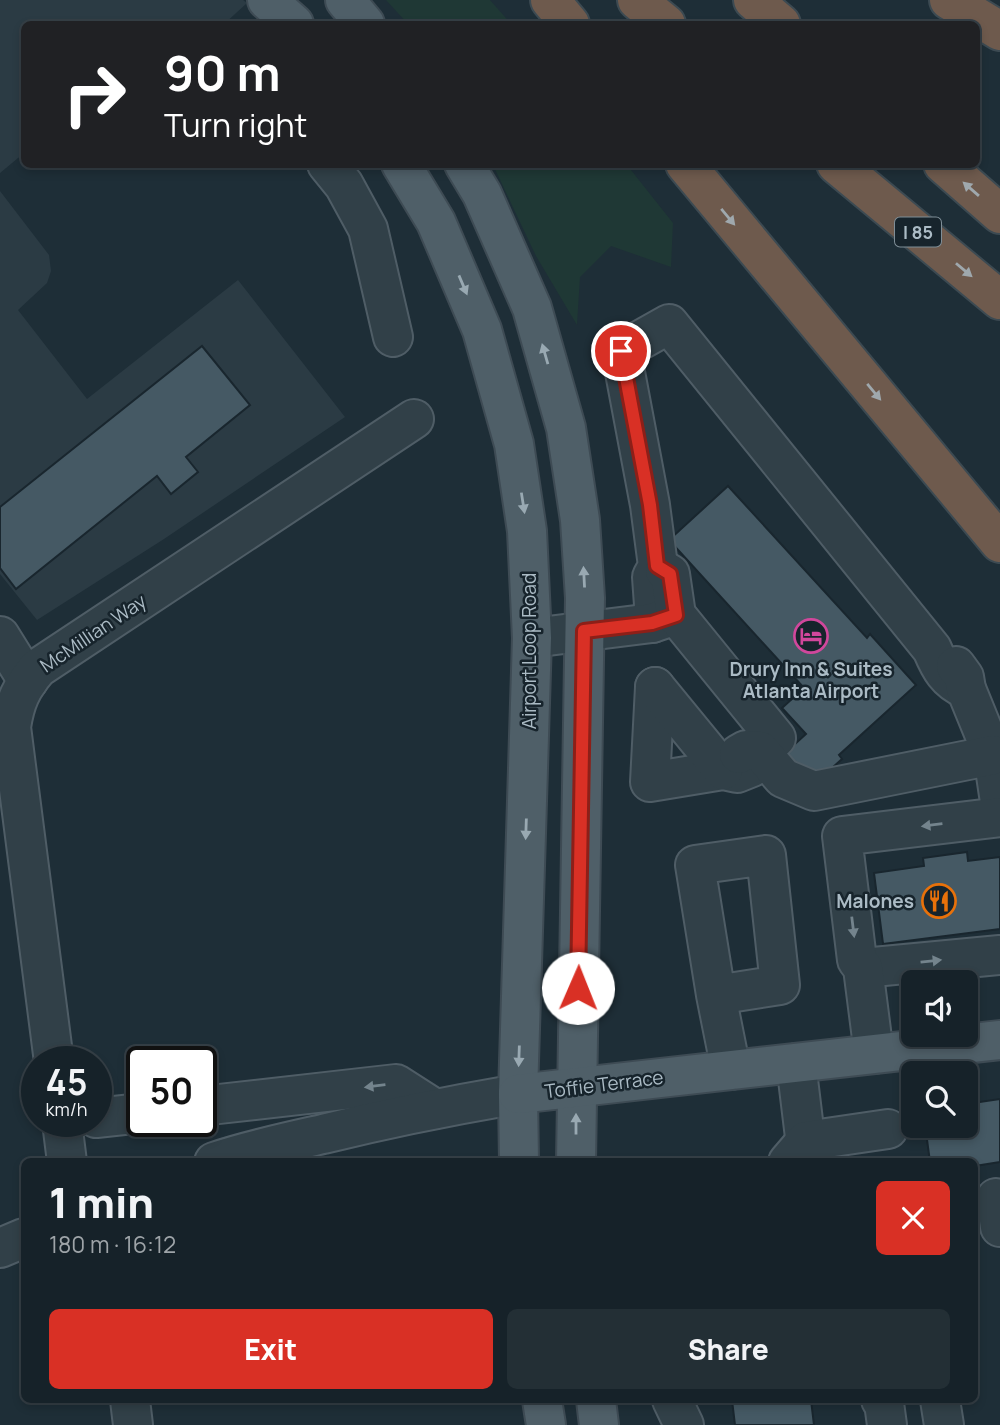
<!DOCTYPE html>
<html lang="en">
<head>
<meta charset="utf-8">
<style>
  body { margin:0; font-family:Manrope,sans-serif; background:#232f35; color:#f1f3f6; height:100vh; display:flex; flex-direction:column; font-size:26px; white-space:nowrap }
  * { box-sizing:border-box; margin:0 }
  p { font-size:23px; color:#9ea4a8 }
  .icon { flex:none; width:38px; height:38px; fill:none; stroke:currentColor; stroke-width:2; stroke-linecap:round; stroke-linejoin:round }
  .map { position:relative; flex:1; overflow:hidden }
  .sheet { position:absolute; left:21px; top:1158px; width:957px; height:245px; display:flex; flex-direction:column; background:#162229; border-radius:10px; box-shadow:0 4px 10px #0003,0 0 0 2px #353f46 }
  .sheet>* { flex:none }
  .top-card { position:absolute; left:21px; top:21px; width:959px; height:147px; border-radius:10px; box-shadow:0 4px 10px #0003,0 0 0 2px #353f46; background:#202124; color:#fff; overflow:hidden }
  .fabs { position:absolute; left:901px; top:970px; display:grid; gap:14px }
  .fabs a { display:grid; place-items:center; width:77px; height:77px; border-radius:10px; background:#162229; box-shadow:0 4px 10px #0003,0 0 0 2px #353f46; font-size:35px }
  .speed { position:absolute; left:21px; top:1046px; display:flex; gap:14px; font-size:35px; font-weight:700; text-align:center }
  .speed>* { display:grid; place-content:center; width:91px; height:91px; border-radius:50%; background:#162229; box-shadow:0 4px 10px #0003,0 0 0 2px #353f46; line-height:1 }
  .speed small { font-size:18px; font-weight:400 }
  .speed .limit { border:4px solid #111; border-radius:10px; background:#fff; color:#111 }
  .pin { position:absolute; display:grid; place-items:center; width:60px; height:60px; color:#fff; margin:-30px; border:4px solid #fff; border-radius:50%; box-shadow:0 2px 7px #0007 }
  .me { position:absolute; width:77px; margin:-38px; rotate:1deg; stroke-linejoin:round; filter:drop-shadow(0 0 5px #0008) }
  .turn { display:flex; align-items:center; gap:24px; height:147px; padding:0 28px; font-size:32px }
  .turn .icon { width:91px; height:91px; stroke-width:2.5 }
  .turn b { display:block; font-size:49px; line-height:60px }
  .round { display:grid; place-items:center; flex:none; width:74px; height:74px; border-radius:10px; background:#232f35 }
  .headline { display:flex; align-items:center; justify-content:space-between; height:119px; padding:0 28px }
  h1 { font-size:42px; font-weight:800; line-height:52px }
  .button { display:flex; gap:14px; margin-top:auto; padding:14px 28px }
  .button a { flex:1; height:80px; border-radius:10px; background:#d93025; color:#fff; font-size:28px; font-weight:800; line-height:80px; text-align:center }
  .button a+a { background:#232f35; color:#f1f3f6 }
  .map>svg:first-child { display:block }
  .airport { fill:#2b3b44 }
  .green { fill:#1f3835 }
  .building { fill:#455964; stroke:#19262e; stroke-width:2 }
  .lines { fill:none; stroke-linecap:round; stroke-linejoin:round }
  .minor-casing { stroke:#4f5d66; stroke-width:42 }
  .major-casing { stroke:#3e4b54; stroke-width:42 }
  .highway-casing { stroke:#3c4a52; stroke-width:42 }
  .minor { stroke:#314048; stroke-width:38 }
  .major { stroke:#4f5f68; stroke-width:38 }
  .highway { stroke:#6e5a4d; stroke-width:38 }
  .oneway { fill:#9fa8ad }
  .oneway2 { fill:#99a9b2 }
  .oneway3 { fill:#74848d }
  .route-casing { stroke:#8d1f18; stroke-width:18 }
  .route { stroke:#d93025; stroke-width:12 }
  .labels { text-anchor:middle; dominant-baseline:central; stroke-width:5; stroke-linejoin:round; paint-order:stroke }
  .shield { fill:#17242c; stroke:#7f8e97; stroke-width:2 }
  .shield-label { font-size:18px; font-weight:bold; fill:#abbbc5 }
  .street-label { font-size:19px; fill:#abbbc5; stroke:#17242c }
  .poi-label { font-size:19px; font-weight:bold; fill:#abbbc5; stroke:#17242c }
</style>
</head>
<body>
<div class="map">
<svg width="1000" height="1425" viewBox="0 0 1000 1425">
  <rect width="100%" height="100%" fill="#1e2e37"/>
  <g class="airport">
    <path d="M0 0H243L247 3 224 24H24V153L0 173Z"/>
    <path d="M0 191 49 255 51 271 47 283 18 310 87 399 238 280 345 417 164 539 37 620 0 574Z"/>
  </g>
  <g class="green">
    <path d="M386 0H490L511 24H408Z"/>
    <path d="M493 165H627L673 223 671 267 611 246 580 277 577 325 536 256Z"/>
  </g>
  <g class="building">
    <path d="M202 346 250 405 186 457 198 472 171 494 157 476 16 589 0 568V507Z"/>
    <path d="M728 486 867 638 870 634 916 685 839 755 842 759 812 786 783 755 806 734 782 708 804 688 669 540Z"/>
    <path d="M967 852 968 861 1000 857V929L883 944 874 873 924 866 923 858Z"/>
    <path d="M1000 1099V1162L975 1166V1162H930L925 1125H966V1104Z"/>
    <path d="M732 1400H811L814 1425H735Z"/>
  </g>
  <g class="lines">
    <g class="minor-casing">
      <g id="minor">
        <path d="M327 164 344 185 368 229 393 337"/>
        <path d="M652 623 654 605 652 577 658 566 650 505 621 351 669 324 932 649C940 668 947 681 966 689"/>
        <path d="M0 636 28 681"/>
        <path d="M532 638 652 623 676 615"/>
        <path d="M956 666 964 677 966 689 993 755 1000 802"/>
        <path d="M655 687 650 782 723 770 737 773 752 767 760 751 776 738 676 615 670 574 665 571"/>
        <path d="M655 687 723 770"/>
        <path d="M739 754 746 750 760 751 783 778 814 791 993 755"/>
        <path d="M863 968 1000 955"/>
        <path d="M716 995 780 985 766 855 695 865 716 995 731 1070"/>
        <path d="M874 1054 863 968 857 960 842 836 1000 817"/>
        <path d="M54 1062 11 727C15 701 21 688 38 668L414 419"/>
        <path d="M796 1063 808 1162"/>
        <path d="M201 1106 396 1084 435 1109"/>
        <path d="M96 1118 142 1113"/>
        <path d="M62 1122 67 1162"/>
        <path d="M214 1162C249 1150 287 1142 323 1134 388 1118 453 1105 518 1094"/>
        <path d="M788 1162 806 1141 888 1129"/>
        <path d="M996 1198 1000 1227"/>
        <path d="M0 1248 24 1238"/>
        <path d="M130 1400 133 1425"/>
        <path d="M672 1400 684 1425"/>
        <path d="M881 1400 884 1403 887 1425"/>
        <path d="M940 1400 944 1425"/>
      </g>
    </g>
    <g class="major-casing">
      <g id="major">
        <path d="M267 0 294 24"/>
        <path d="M345 0 365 24"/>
        <path d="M401 164 436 222 482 330 514 444 527 531 532 638 518 1094 519 1162"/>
        <path d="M464 164 482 194 532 308 566 428 580 520 585 598 576 1162"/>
        <path d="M518 1094 1000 1040"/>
        <path d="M542 1400 546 1425"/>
        <path d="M596 1400 599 1425"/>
      </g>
    </g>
    <g class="highway-casing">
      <g id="highway">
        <path d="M550 0 570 24"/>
        <path d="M637 0 666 24"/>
        <path d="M753 0 781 24"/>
        <path d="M949 0 1000 31"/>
        <path d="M685 164 1000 543"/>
        <path d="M836 164 1000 300"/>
        <path d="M943 164 1000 214"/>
      </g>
    </g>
    <use href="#minor" class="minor"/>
    <use href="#major" class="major"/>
    <use href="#highway" class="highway"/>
  </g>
  <defs><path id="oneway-solid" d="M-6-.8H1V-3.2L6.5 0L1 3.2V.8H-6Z" transform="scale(1.75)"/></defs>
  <g class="oneway">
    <use href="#oneway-solid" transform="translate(971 189) rotate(-139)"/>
    <use href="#oneway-solid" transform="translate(728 217) rotate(50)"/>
    <use href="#oneway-solid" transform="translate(964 270) rotate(40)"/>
    <use href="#oneway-solid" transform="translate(874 392) rotate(50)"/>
  </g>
  <g class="oneway2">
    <use href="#oneway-solid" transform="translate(463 285) rotate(67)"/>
    <use href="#oneway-solid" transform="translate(545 354) rotate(-106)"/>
    <use href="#oneway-solid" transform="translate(523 503) rotate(81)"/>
    <use href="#oneway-solid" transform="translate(584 577) rotate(-93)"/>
    <use href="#oneway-solid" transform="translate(526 829) rotate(92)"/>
    <use href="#oneway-solid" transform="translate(519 1056) rotate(92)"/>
    <use href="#oneway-solid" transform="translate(576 1124) rotate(-90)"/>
  </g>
  <g class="oneway3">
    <use href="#oneway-solid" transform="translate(932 825) rotate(173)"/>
    <use href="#oneway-solid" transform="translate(853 927) rotate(83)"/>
    <use href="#oneway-solid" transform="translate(931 961) rotate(-6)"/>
    <use href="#oneway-solid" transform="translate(375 1086) rotate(173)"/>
  </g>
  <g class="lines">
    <g class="route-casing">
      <path id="route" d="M578 988 584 631 652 623 676 615 670 574 657 566 650 505 621 351"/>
    </g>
    <use href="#route" class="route"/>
  </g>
  <defs>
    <g id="hotel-ring" transform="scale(1.75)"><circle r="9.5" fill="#17242c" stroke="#d1479c" stroke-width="1.5"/><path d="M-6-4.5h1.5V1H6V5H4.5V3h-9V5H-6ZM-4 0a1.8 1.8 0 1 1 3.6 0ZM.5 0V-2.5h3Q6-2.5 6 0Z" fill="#d1479c"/></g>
    <g id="restaurant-ring" transform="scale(1.75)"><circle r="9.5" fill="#17242c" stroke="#e8710a" stroke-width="1.5"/><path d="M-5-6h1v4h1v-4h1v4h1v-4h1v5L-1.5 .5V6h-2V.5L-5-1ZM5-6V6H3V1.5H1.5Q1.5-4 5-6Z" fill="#e8710a"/></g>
  </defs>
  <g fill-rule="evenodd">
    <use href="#hotel-ring" x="811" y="636"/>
    <use href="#restaurant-ring" x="939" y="901"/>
  </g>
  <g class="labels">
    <rect class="shield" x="895" y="217.5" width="46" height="29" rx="5"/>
    <g class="shield-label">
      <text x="918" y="232">I 85</text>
    </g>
    <g class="street-label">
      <text transform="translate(93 633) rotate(-34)">McMillian Way</text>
      <text transform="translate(529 651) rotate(-90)">Airport Loop Road</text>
      <text transform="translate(604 1084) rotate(-7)">Toffie Terrace</text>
    </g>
    <g class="poi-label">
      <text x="811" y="669">Drury Inn &amp; Suites<tspan x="811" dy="22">Atlanta Airport</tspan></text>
      <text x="914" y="901" text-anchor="end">Malones</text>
    </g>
  </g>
</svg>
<div class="fabs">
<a><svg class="icon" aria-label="sound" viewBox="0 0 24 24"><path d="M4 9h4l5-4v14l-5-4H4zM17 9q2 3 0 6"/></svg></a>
<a><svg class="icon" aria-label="search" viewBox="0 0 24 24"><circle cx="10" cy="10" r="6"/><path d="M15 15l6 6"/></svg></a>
</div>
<div class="speed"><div>45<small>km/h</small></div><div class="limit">50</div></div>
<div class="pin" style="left:621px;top:351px;background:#d93025"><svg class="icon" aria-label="arrive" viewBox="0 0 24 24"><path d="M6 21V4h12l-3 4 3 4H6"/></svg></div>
<svg class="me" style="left:578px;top:988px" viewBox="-20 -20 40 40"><circle r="19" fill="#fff"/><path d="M0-13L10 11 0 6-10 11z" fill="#d93025"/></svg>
<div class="top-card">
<div class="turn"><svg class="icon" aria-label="right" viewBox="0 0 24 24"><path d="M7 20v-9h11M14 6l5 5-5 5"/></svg><div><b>90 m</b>Turn right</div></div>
</div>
<section class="sheet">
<div class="headline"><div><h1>1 min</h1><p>180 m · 16:12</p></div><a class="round" style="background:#d93025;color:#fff"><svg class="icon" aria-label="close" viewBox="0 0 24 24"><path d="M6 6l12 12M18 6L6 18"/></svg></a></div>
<div class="button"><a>Exit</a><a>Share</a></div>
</section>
</div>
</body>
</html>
